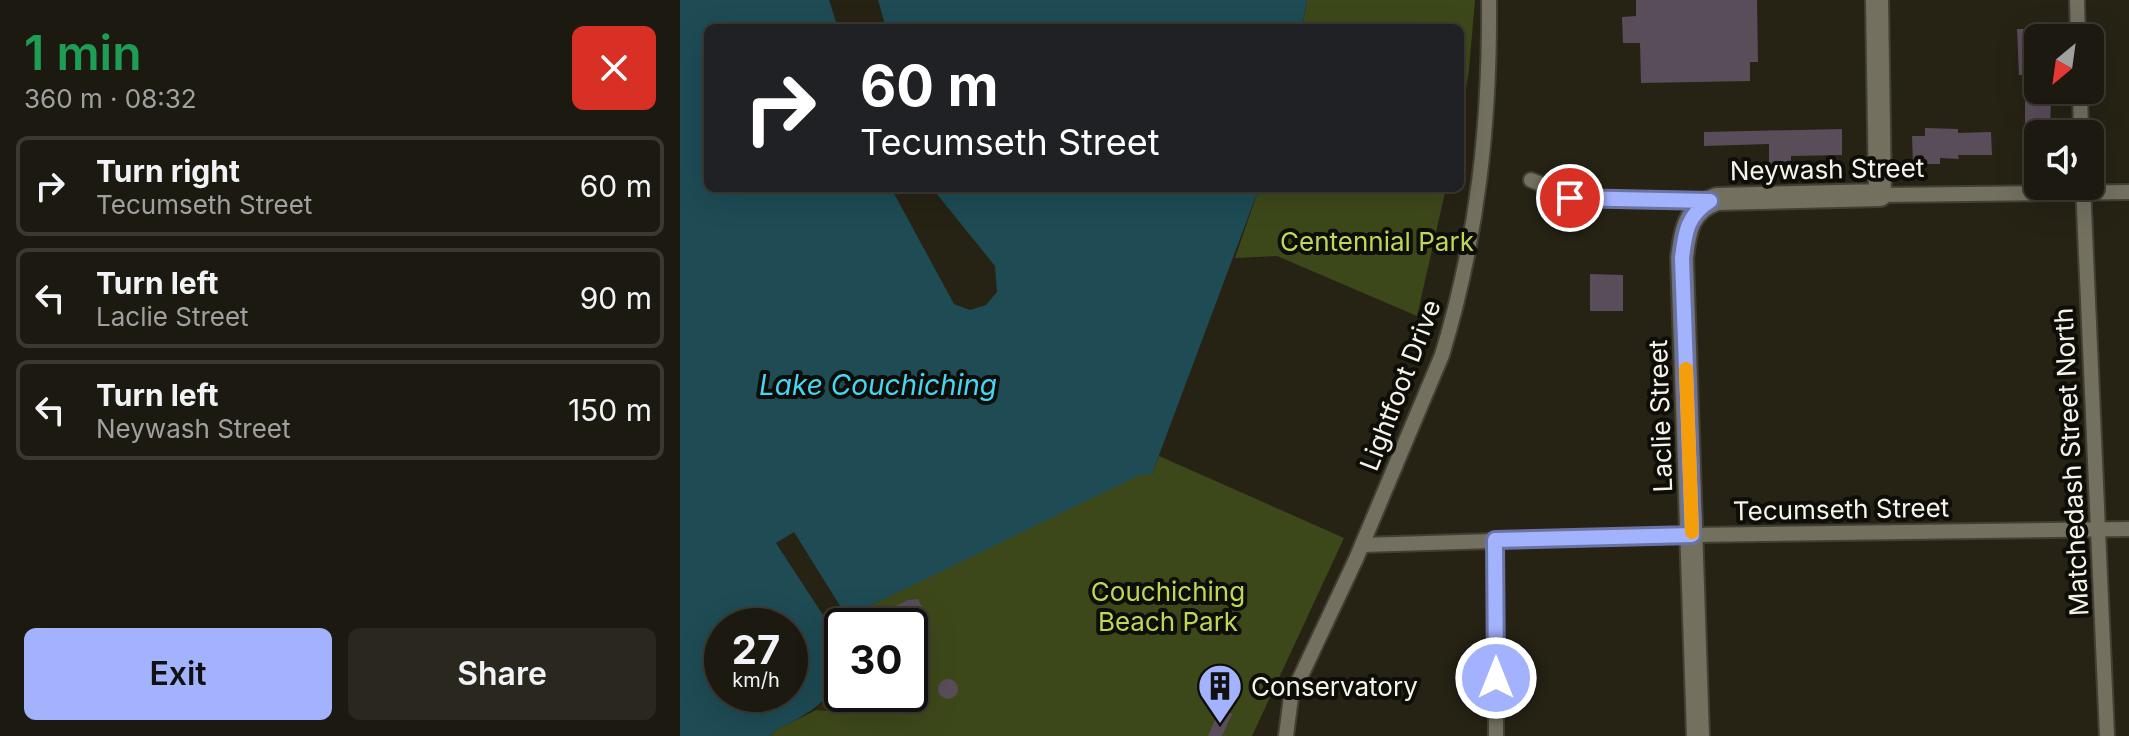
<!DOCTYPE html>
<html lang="en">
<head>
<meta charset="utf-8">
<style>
  body { margin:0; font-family:Inter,sans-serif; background:#29271e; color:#f1f3f6; height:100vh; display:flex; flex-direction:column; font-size:30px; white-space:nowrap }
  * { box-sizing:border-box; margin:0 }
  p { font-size:26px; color:#a0a19f }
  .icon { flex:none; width:44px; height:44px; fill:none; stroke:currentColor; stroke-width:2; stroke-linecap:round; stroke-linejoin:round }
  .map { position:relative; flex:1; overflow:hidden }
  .sheet { display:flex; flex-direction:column; background:#1c1a10; width:680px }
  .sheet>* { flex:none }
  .top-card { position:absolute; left:24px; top:24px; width:760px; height:168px; border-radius:12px; box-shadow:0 8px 32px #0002,0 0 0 2px #3a3830; background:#202124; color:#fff; overflow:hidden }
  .needle { width:52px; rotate:209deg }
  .fabs { position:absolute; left:1344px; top:24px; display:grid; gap:16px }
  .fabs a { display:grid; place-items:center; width:80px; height:80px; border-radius:12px; background:#1c1a10; box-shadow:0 8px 32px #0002,0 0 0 2px #3a3830; font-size:40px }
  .speed { position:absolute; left:24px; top:608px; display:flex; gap:16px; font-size:40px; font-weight:700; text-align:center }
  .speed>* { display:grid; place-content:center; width:104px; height:104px; border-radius:50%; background:#1c1a10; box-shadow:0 8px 32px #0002,0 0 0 2px #3a3830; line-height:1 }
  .speed small { font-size:20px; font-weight:400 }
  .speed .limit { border:4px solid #111; border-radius:12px; background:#fff; color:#111 }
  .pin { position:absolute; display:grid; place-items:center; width:68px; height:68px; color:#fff; margin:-34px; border:4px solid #fff; border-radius:50%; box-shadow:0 2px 8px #0007 }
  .me { position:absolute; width:88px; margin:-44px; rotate:0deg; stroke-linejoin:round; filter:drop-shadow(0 0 6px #0008) }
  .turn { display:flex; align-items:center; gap:28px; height:168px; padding:0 24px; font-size:36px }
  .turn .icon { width:104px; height:104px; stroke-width:2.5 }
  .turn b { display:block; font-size:56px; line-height:68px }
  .round { display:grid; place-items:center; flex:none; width:84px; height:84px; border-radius:12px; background:#29271e }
  .head { display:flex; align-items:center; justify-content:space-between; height:136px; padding:0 24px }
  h1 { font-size:48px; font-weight:600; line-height:60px; color:#1e9e55 }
  .button { display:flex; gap:16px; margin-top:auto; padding:16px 24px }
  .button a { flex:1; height:92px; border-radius:12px; background:#a3b2fc; color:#111; font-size:32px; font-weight:600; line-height:92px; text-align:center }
  .button a+a { background:#29271e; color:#f1f3f6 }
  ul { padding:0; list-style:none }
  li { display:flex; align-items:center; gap:24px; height:100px; margin:0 16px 12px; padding:0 8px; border:4px solid #3a3830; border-radius:12px }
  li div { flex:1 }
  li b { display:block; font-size:30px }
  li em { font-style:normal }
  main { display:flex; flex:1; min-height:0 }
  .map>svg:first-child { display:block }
  .green { fill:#3d481a }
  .sand { fill:#322a09 }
  .water { fill:#1e4b54; fill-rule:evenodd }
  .pier { fill:#262315 }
  .building { fill:#5a4d5a }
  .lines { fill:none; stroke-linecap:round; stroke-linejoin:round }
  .minor-casing { stroke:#424035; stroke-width:18 }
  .secondary-casing { stroke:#424035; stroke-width:26 }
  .minor { stroke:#73705f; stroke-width:14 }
  .secondary { stroke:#73705f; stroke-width:22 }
  .route-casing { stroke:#6a74a4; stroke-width:20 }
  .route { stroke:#a3b2fc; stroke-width:14 }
  .slow { stroke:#f59e0b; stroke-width:14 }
  .labels { text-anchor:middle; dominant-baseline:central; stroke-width:8; stroke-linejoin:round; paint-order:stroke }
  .street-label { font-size:26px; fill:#f5f4ea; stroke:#0e0d07 }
  .park-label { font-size:26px; fill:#bbd857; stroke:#0e0d07 }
  .poi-label { font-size:26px; fill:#f5f4ea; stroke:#0e0d07; text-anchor:start }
  .water-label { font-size:28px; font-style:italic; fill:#44d6f4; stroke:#0e0d07 }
</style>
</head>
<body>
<main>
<section class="sheet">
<div class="head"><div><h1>1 min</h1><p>360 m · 08:32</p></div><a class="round" style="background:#d93025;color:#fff"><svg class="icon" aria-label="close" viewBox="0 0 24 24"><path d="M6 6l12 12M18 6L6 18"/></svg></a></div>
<ul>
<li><svg class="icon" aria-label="right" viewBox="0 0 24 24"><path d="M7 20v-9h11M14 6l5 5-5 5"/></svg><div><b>Turn right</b><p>Tecumseth Street</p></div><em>60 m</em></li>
<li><svg class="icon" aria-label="left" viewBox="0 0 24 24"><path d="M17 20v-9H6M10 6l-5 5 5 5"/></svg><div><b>Turn left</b><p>Laclie Street</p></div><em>90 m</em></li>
<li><svg class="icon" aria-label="left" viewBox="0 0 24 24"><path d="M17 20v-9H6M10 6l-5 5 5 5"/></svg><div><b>Turn left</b><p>Neywash Street</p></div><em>150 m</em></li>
</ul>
<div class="button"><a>Exit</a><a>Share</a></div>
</section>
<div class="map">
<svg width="1449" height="736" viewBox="0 0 1449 736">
  <rect width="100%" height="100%" fill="#262315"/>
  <g class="green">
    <path d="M627 0H795L789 70 780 125V28H622Z"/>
    <path d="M579 188H766L737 316 597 256 555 258Z"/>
    <path d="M479 456 664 538 572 736H90L94 731 136 710 154 711 169 694H230V626H162V651L154 632 167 617 460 474H472Z"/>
  </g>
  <path class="sand" d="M154 632 162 651V694H169L154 711 136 710C158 683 160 666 154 632Z"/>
  <path class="water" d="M0 0H627L622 28H28V188H579L472 474 460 475 167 617 154 632C165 695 145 705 94 731L90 736H0ZM42 626H110V694H42Z"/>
  <g class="pier">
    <path d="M149 0H198L206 28H158Z"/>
    <path d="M211 188H252L315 266 317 292 306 305 290 310 274 304Z"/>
    <path d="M114 532 167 617 154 632 96 543Z"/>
  </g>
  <g class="building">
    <path d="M956 0H1077L1078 62H1070V81L961 83 960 43H943L942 17 956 16Z"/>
    <path d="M1337 29H1358V95H1371L1370 134H1358V142H1345V75H1339Z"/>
    <path d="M1245 128 1278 129V133L1311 132 1312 155H1278L1279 159 1260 158V164H1233L1232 136H1245Z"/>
    <path d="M1162 129V155L1111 156V175H1089V144L1024 146V132Z"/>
    <path d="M910 274 943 275V311H910Z"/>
    <path d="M238 599 244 611 237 621 229 626H207L203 621 208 610 228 600Z"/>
    <circle cx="268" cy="689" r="10"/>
    <path d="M540 708 552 714 542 736H528Z"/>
  </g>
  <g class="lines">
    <g class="minor-casing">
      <g id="minor">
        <path d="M1397 0 1398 38"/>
        <path d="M1400 90 1401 134"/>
        <path d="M851 180 897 199 1029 201"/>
        <path d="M1403 186 1427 736"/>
        <path d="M1200 195 1449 192"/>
        <path d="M815 540 816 736"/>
        <path d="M682 545 1012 535 1449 529"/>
        <path d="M606 736 611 697 676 559 762 355C798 237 810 123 809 0"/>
      </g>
    </g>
    <g class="secondary-casing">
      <path id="secondary" d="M1018 736 1002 258C1005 231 1008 209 1037 199L1200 195 1197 0"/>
    </g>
    <use href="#minor" class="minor"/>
    <use href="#secondary" class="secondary"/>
  </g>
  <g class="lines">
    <g class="route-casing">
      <path id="route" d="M816 678 815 540 1012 535 1002 258C1005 233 1007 215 1030 201L890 198"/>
    </g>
    <use href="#route" class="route"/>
    <path class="slow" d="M1006 369 1012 532"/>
  </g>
  <defs>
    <g id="building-pin" transform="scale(2.3)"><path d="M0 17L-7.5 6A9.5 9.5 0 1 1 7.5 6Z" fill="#a3b2fc" stroke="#0e0d07"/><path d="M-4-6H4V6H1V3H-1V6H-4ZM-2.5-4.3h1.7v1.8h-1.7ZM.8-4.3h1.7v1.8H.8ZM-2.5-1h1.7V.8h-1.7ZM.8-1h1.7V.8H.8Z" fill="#111"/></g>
  </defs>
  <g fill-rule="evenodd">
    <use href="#building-pin" x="540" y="686"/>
  </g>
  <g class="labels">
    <g class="street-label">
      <text transform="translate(1147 169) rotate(-1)">Neywash Street</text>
      <text transform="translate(720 385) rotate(-69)">Lightfoot Drive</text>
      <text transform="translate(980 416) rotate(-92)">Laclie Street</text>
      <text transform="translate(1391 462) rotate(-93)">Matchedash Street North</text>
      <text transform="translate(1161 509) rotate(-1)">Tecumseth Street</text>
    </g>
    <g class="park-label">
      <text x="697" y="241">Centennial Park</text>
      <text x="488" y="591">Couchiching<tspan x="488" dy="30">Beach Park</tspan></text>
    </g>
    <g class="poi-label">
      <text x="571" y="686">Conservatory</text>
    </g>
    <g class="water-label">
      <text x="198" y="385">Lake Couchiching</text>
    </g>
  </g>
</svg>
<div class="fabs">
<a><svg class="needle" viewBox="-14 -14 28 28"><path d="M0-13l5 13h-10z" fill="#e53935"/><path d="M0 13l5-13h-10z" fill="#a0a19f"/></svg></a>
<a><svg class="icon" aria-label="sound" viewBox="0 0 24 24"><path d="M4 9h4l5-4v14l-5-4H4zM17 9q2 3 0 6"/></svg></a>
</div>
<div class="speed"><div>27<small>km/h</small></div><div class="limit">30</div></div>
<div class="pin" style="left:890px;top:198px;background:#d93025"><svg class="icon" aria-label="arrive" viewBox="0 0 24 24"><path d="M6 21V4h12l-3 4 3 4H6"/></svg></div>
<svg class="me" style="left:816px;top:678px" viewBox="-20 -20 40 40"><circle r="17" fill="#a3b2fc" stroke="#fff" stroke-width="3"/><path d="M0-11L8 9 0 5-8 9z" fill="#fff"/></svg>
<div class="top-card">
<div class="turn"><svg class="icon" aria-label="right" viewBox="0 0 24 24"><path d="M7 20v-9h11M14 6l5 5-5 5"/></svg><div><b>60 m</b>Tecumseth Street</div></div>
</div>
</div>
</main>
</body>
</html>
